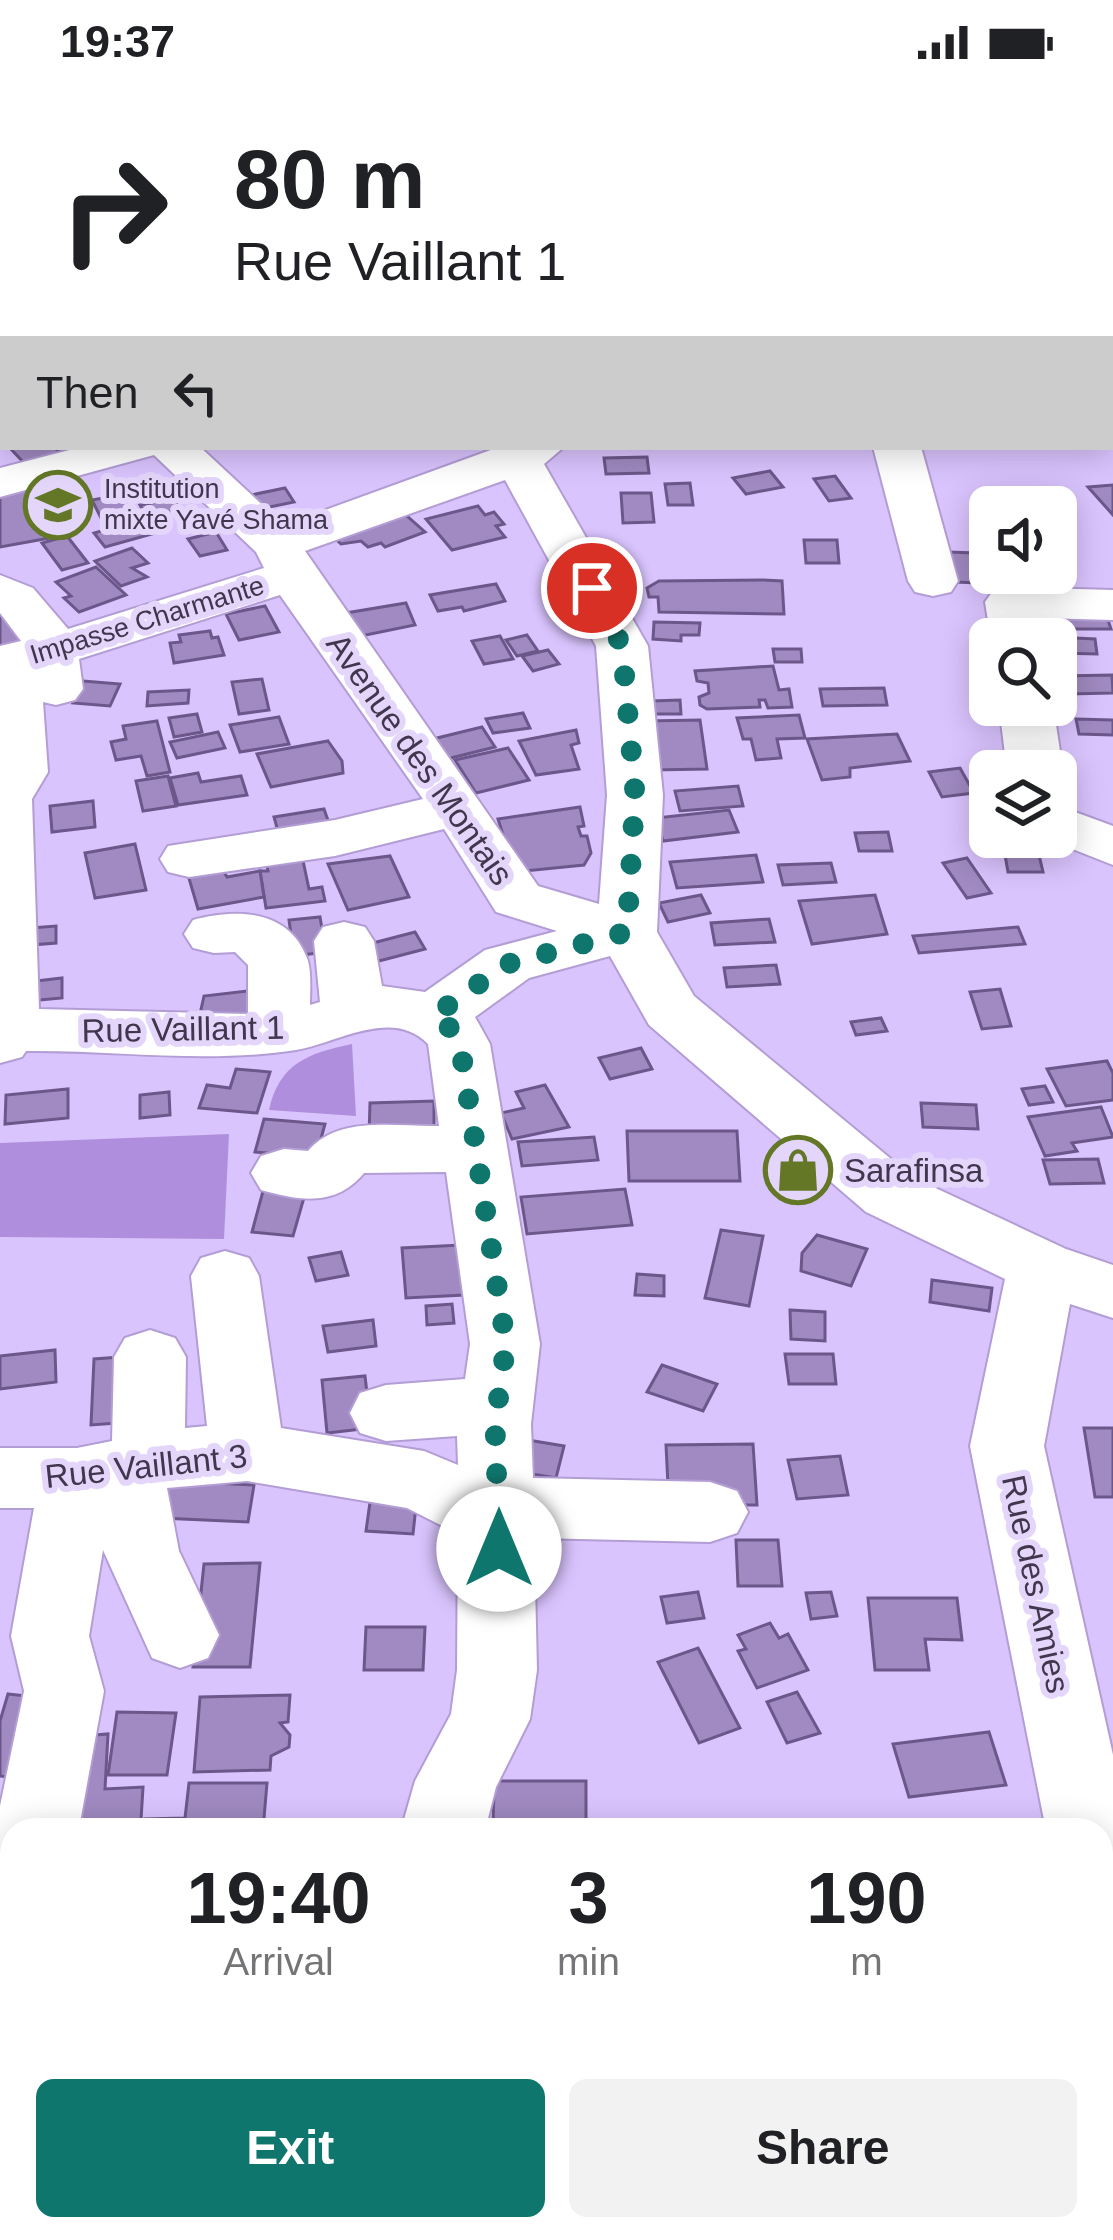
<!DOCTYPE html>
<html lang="en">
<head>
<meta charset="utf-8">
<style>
  body { margin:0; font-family:Arial,sans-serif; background:#f2f2f2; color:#202124; height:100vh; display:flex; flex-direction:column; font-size:45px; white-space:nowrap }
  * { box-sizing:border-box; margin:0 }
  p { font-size:39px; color:#757577 }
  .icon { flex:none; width:66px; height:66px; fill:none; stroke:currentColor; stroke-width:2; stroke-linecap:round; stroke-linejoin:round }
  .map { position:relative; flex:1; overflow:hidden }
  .side { position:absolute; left:0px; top:1734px; width:1113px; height:423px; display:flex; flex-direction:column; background:#fff; border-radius:36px 36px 0 0; box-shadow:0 6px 30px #0003 }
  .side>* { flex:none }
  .hud { position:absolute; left:0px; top:0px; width:1113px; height:366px; box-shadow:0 6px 30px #0003; background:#fff; color:#202124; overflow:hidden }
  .controls { position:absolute; left:969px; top:402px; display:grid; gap:24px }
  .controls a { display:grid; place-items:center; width:108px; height:108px; border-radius:18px; background:#fff; box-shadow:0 6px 30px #0003; font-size:60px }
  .pin { position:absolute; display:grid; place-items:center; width:102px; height:102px; color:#fff; margin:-51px; border:6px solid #fff; border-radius:50%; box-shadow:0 3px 12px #0007 }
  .me { position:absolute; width:132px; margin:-66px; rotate:0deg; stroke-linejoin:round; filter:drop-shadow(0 0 9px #0008) }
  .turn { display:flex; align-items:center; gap:42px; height:252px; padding:0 36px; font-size:54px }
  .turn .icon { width:156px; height:156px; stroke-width:2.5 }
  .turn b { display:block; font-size:84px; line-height:102px }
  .then { display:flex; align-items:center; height:114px; padding:0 36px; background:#0003; gap:24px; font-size:45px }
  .eta { display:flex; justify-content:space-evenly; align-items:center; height:204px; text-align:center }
  .eta b { font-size:72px; font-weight:700; line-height:84px }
  .action { display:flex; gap:24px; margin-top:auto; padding:24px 36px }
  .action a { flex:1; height:138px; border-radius:18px; background:#0f766e; color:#fff; font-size:48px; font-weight:700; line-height:138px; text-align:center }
  .action a+a { background:#f2f2f2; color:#202124 }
  .status { display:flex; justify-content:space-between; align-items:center; height:84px; padding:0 60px; background:#fff; direction:ltr }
  .status svg { height:33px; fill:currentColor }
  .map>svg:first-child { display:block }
  .green { fill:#af8fdd }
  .building { fill:#a08ac1; stroke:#6c578a; stroke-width:3 }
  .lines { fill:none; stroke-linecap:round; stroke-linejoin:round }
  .minor-casing { stroke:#b39dd5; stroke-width:4 }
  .minor { fill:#fff; fill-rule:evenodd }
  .route { stroke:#0f766e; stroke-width:21; stroke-dasharray:0 37.8 }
  .labels { text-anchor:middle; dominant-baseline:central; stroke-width:12; stroke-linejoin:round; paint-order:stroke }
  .far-poi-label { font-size:27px; fill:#40374e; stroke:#e3d6fa; text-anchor:start }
  .far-street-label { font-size:27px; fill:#40374e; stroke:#e3d6fa }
  .street-label { font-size:33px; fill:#40374e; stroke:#e3d6fa }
  .poi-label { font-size:33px; fill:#40374e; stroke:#e3d6fa; text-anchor:start }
</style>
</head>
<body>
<div class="status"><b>19:37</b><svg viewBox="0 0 49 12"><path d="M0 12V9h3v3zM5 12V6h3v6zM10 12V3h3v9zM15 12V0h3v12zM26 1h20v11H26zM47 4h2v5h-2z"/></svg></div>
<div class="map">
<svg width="1113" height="2156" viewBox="0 0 1113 2156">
  <rect width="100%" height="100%" fill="#dac4fe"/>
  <g class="green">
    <path d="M352 960 356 1032 269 1026C279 979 309 969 352 960Z"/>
    <path d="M229 1050 224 1155 0 1153V1059Z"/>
  </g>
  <g class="building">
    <path d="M9 363H70L58 367 64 373 24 379Z"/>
    <path d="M647 373 649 389 606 390 604 374Z"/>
    <path d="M770 387 783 403 746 410 733 394Z"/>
    <path d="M835 392 851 414 829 417 814 395Z"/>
    <path d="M690 399 693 421H668L665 400Z"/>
    <path d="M1113 401V431L1088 403Z"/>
    <path d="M26 402 54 441H50L55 453 0 463V409Z"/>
    <path d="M285 404 294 418 260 425 251 411Z"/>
    <path d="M621 409H651L654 438 623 439Z"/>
    <path d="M124 410 138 438 106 444 92 416Z"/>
    <path d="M174 415 180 426 146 432 140 421Z"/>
    <path d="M478 422 485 431 494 428 504 440 496 442 505 453 452 466 426 435Z"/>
    <path d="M399 425 425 448 385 463 381 459 368 463 361 457 341 460 331 451Z"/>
    <path d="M140 436 152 450 105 463 94 449Z"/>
    <path d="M216 448 227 466 200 472 188 455Z"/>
    <path d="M67 452 88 479 62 486 42 459Z"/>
    <path d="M804 456H837L839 479H806Z"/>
    <path d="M132 464 148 479 132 484 147 493 121 502 95 477Z"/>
    <path d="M948 468 975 469 980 499 953 498Z"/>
    <path d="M96 483 126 511 79 528 64 514 71 512 56 498Z"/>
    <path d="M763 496 782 497 784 530 659 528 658 513H649L647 504 659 497Z"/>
    <path d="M496 500 505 517 464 527 462 523 438 527 430 511Z"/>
    <path d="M406 519 415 541 351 554 340 530Z"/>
    <path d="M0 521 34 561 0 568Z"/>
    <path d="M265 522 279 548 239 556 226 530Z"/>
    <path d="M1053 530H1106L1111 545H1058Z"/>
    <path d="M654 538 700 539 699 551H681V557L653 555Z"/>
    <path d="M210 547 212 554 218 553 224 571 174 579 170 559 181 558 179 551Z"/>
    <path d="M527 551 538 567 517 572 506 556Z"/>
    <path d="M500 552 513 575 484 580 472 557Z"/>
    <path d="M1053 553 1095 555 1097 570 1056 569Z"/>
    <path d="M773 565H801L802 578H775Z"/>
    <path d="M548 566 559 580 533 587 522 572Z"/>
    <path d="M773 582 779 606 789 605 792 623 768 624 765 616H759L760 623 707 625 700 621 699 613 709 609 708 599 697 597 695 587Z"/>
    <path d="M1112 591 1113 609 1068 610 1062 592Z"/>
    <path d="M262 595 269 626 239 630 232 598Z"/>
    <path d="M83 597 120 600 110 622 73 619Z"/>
    <path d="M884 604 887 621 823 622 820 605Z"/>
    <path d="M189 606 188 619 147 622 148 608Z"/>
    <path d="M680 616 681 630H653L652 617Z"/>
    <path d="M523 629 530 644 493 649 486 635Z"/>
    <path d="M197 630 202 648 174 653 169 634Z"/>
    <path d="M799 631 805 654 777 655 781 674 756 676 751 655H743L737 634Z"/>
    <path d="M279 633 289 660 240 668 230 641Z"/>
    <path d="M1076 635 1113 636V651L1079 650Z"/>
    <path d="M700 636 707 685 652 686 646 637Z"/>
    <path d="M157 637 170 688 147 692 141 672 116 676 111 658 126 655 123 642Z"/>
    <path d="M482 643 495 663 447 675 433 655Z"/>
    <path d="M576 646 579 659 571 661 579 685 536 691 519 657Z"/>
    <path d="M218 648 225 664 177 674 170 658Z"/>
    <path d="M897 650 910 677 850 684V693L822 696 807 655Z"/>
    <path d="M328 657 342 677 343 689 271 703 257 670Z"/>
    <path d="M508 664 529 696 476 709 455 676Z"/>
    <path d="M960 684 974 709 942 713 929 688Z"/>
    <path d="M198 689 201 698 241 692 247 711 178 721 170 694Z"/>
    <path d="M168 692 176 722 143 727 136 697Z"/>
    <path d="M738 702 743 722 680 727 675 707Z"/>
    <path d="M93 717 95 743 52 748 50 722Z"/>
    <path d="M580 723 584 742 578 743 581 752H587L591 769 584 781 515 788 498 735Z"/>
    <path d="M324 725 330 742 279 751 274 733Z"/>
    <path d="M729 726 738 748 663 757 656 734Z"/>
    <path d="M888 748 892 767H859L855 749Z"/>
    <path d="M135 760 146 806 95 814 85 769Z"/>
    <path d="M756 771 763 798 677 804 670 778Z"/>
    <path d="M1005 771H1039L1043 788H1008Z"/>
    <path d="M302 772 309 805 322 803 325 817 266 824 260 787H268L266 776Z"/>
    <path d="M390 772 409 813 348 826 328 780Z"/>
    <path d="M967 774 991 809 967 814 943 779Z"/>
    <path d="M831 779 836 798 783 801 778 781Z"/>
    <path d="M223 786 227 793 260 787 264 813 198 825 188 791Z"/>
    <path d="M701 811 710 829 668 838 659 819Z"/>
    <path d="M875 811 887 850 812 860 799 817Z"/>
    <path d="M320 833 326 868 294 872 289 836Z"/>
    <path d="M769 835 775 858 715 861 711 839Z"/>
    <path d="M56 842V859L30 861 31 844Z"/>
    <path d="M1018 843 1025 860 919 869 913 852Z"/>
    <path d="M415 848 425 865 379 877 369 860Z"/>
    <path d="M776 881 780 900 727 903 724 884Z"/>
    <path d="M62 894V914L28 917 27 898Z"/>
    <path d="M264 905 272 940 200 930 204 912Z"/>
    <path d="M1000 905 1011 942 982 945 970 908Z"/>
    <path d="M881 934 887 947 856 951 851 938Z"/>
    <path d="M641 964 652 985 610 995 599 974Z"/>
    <path d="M1107 977 1113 989V1016L1066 1022 1047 985Z"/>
    <path d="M236 985 270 988 257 1029 199 1024 207 1001 230 1004Z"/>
    <path d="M545 1001 569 1043 512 1055 501 1029 524 1024 516 1008Z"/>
    <path d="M1045 1002 1053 1018 1029 1021 1022 1005Z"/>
    <path d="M68 1005V1034L5 1040 6 1011Z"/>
    <path d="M169 1008 170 1031 140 1034V1011Z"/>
    <path d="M434 1017V1050L369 1052 370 1019Z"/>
    <path d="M921 1019 976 1021 978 1045 923 1043Z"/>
    <path d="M1101 1023 1113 1053 1072 1059 1077 1067 1045 1072 1028 1033Z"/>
    <path d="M264 1035 325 1040 316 1073 255 1068Z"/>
    <path d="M627 1047H737L740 1097H629Z"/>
    <path d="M594 1053 598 1076 522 1082 518 1058Z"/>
    <path d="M771 1069 826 1074 825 1098 769 1092Z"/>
    <path d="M1098 1075 1104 1099 1050 1100 1043 1076Z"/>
    <path d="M625 1105 632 1141 527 1150 521 1113Z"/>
    <path d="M263 1107 305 1110 293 1152 252 1148Z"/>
    <path d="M721 1146 763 1152 749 1222 705 1214Z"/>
    <path d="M817 1151 867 1165 851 1202 801 1187 802 1169Z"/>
    <path d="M461 1161 464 1211 406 1214 402 1164Z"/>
    <path d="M341 1168 348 1191 316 1197 309 1174Z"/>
    <path d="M637 1190 664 1192V1212L635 1211Z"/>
    <path d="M932 1196 992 1204 989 1227 930 1218Z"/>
    <path d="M452 1220 454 1239 427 1241 426 1222Z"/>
    <path d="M790 1226 825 1228V1257L791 1255Z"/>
    <path d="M373 1236 376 1262 328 1268 323 1242Z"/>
    <path d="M55 1266 56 1298 0 1305V1272Z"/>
    <path d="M785 1270H833L836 1300H789Z"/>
    <path d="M133 1272 131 1338 91 1341 94 1275Z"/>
    <path d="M662 1281 717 1300 703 1327 647 1308Z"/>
    <path d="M365 1292 371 1344 327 1349 322 1296Z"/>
    <path d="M1084 1344H1113V1413H1095Z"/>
    <path d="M528 1356 564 1362 556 1394 520 1388Z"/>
    <path d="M753 1360 757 1421H669L666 1361Z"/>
    <path d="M840 1372 848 1411 797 1415 788 1376Z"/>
    <path d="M169 1397 254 1401 248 1438 161 1434Z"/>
    <path d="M371 1411 417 1413 413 1450 366 1447Z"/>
    <path d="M736 1456H778L782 1502H738Z"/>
    <path d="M260 1479 250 1583H193L204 1480Z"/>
    <path d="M698 1508 704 1534 667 1539 661 1513Z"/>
    <path d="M831 1508 837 1532 811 1535 806 1509Z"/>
    <path d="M868 1514H957L962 1556 925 1555 929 1586H875Z"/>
    <path d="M770 1539 779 1554 788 1550 808 1586 757 1604 738 1567 746 1565 738 1551Z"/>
    <path d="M366 1543H425L423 1586H364Z"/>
    <path d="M698 1564 740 1644 699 1659 658 1578Z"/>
    <path d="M797 1608 820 1649 787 1659 767 1618Z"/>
    <path d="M8 1610 54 1615 19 1694 0 1692V1637Z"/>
    <path d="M290 1611 288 1638 280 1639 290 1651 289 1663 271 1672 270 1686 194 1688 200 1613Z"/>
    <path d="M117 1628 176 1629 167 1691H108Z"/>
    <path d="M989 1648 1006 1701 909 1713 893 1660Z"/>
    <path d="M108 1650 105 1705 143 1703 141 1736 103 1739 102 1746H64L70 1653Z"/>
    <path d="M494 1697H586V1746H493Z"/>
    <path d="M189 1699H267L263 1746H144L145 1735 185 1734Z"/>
    <path d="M692 2145H863V2156H691Z"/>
    <path d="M917 2145H1011L1010 2156H959Z"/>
  </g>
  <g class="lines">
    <g class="minor-casing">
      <g id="minor">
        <path d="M180 0H218L219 3H181Z"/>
        <path d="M572 0H610L611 3H573Z"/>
        <path d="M747 0H825L745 3Z"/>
        <path d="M845 0H883L885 3H847Z"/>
        <rect x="0" y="42" width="3" height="24"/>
        <rect x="1110" y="125" width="3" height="24"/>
        <path d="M0 207 3 208V234L0 233Z"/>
        <path d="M0 259H3L0 287Z"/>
        <rect x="1110" y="320" width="3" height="28"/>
        <path d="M81 363H200L284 441 499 363H564L544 380 648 562 663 711 657 848 694 912 914 1094 1066 1165 1113 1181V1234L1070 1220 1044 1362 1113 1671V1774L1101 1778V1746H1046L970 1362 1005 1195 866 1128 649 941 610 872 529 894 475 933 490 960 540 1260 531 1340 533 1394 710 1398 737 1407 748 1428 737 1449 710 1458 534 1454 537 1586 530 1635 496 1703 485 1746H401L415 1697 451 1630 457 1586 458 1450 407 1424 247 1397 167 1404 179 1467 219 1551 208 1574 180 1584 152 1574 103 1466 89 1552 104 1607 79 1744 12 1746V1829H0V1722L24 1607 11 1552 34 1424H0V1364H77L112 1357 114 1273 125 1254 150 1246 175 1254 186 1273 185 1344 207 1342 191 1192 201 1174 225 1167 249 1174 259 1192 281 1344 424 1367 458 1381 457 1352 386 1357 360 1349 350 1329 360 1309 386 1301 465 1295 470 1260 446 1088 364 1089C336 1123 300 1117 261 1106L251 1089 261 1072 284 1065 308 1067C339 1031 394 1043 439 1042L428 960C392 923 338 959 296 966 206 980 117 966 26 967L22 973 0 979V562L21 557 0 529V491L33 504 68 545 264 484 256 468 154 371 0 413V384ZM505 396 596 562 607 711 599 820 538 802 305 467ZM280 511 423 715 335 736 168 762 160 775 168 788 189 793 335 772 444 745 496 828 557 847 485 866 425 908 382 902 374 857 365 843 344 838 323 843 314 857 320 918 310 921C310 907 312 887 307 874 288 824 235 825 193 836L184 850 193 864 214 869 235 868 248 881V930L39 925 32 715 48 688 43 618 56 621 75 616 83 605 79 575Z"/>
        <path d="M873 363H921L958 497 951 508 933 512 915 508 908 497Z"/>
        <path d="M1011 503 1113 506V536L1040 534 1043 555H991L985 518 993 507Z"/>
        <path d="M999 621H1053L1063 687 1056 697V687H1007Z"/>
        <path d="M1056 721 1113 742V781L1042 753H1056Z"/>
        <path d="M1101 1815 1113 1820V1969L1101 1964Z"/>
        <path d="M12 1871V1954L0 1958V1875Z"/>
        <path d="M1101 2006 1113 2008V2098L1101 2096Z"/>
        <path d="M0 2057 12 2061V2145H32L12 2153 0 2149Z"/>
        <path d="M87 2145H211L216 2156H92Z"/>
        <path d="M417 2145H511L512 2156H418Z"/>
      </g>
    </g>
    <use href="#minor" class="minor"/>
  </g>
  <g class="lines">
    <path class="route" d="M499 1465 495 1340 506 1260 460 960 450 944 433 932 507 880 627 848 635 710 622 562 592 504"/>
  </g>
  <defs>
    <g id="school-ring" transform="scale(3.45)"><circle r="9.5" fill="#e3d6fa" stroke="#637727" stroke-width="1.5"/><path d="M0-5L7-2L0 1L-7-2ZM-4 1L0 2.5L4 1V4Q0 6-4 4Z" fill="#637727"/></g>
    <g id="shop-ring" transform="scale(3.45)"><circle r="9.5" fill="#e3d6fa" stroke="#637727" stroke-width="1.5"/><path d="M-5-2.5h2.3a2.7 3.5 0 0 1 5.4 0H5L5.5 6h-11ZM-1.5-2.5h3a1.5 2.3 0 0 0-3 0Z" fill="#637727"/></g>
  </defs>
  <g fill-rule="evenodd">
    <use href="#school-ring" x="58" y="421"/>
    <use href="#shop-ring" x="798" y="1086"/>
  </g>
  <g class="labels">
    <g class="far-poi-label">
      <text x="104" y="405">Institution<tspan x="104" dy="31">mixte Yavé Shama</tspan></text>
    </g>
    <g class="far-street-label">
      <text transform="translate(147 536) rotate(-17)">Impasse Charmante</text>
    </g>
    <g class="street-label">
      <text transform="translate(420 675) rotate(55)">Avenue des Montais</text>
      <text transform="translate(183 945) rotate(-1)">Rue Vaillant 1</text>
      <text transform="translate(146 1382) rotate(-6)">Rue Vaillant 3</text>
      <text transform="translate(1036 1500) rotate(78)">Rue des Amies</text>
    </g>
    <g class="poi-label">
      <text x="844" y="1086">Sarafinsa</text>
    </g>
  </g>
</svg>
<div class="controls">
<a><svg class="icon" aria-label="sound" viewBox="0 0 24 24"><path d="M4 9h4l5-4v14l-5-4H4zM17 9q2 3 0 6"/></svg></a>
<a><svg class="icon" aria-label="search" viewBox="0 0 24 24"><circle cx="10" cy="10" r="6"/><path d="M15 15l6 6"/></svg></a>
<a><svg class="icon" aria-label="layers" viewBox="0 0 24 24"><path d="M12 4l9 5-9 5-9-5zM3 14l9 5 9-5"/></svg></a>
</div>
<div class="pin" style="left:592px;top:504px;background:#d93025"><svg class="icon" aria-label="arrive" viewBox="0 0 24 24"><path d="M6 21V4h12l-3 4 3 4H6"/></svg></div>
<svg class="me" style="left:499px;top:1465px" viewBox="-20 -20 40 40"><circle r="19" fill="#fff"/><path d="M0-13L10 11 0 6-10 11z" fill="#0f766e"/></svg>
<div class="hud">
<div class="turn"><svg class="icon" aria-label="right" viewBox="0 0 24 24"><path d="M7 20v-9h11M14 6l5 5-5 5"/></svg><div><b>80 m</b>Rue Vaillant 1</div></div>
<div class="then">Then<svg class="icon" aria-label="left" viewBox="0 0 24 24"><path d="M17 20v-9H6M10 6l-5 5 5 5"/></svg></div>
</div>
<section class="side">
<div class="eta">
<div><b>19:40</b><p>Arrival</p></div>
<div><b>3</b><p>min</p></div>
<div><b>190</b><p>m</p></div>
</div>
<div class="action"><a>Exit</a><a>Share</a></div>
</section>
</div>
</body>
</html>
